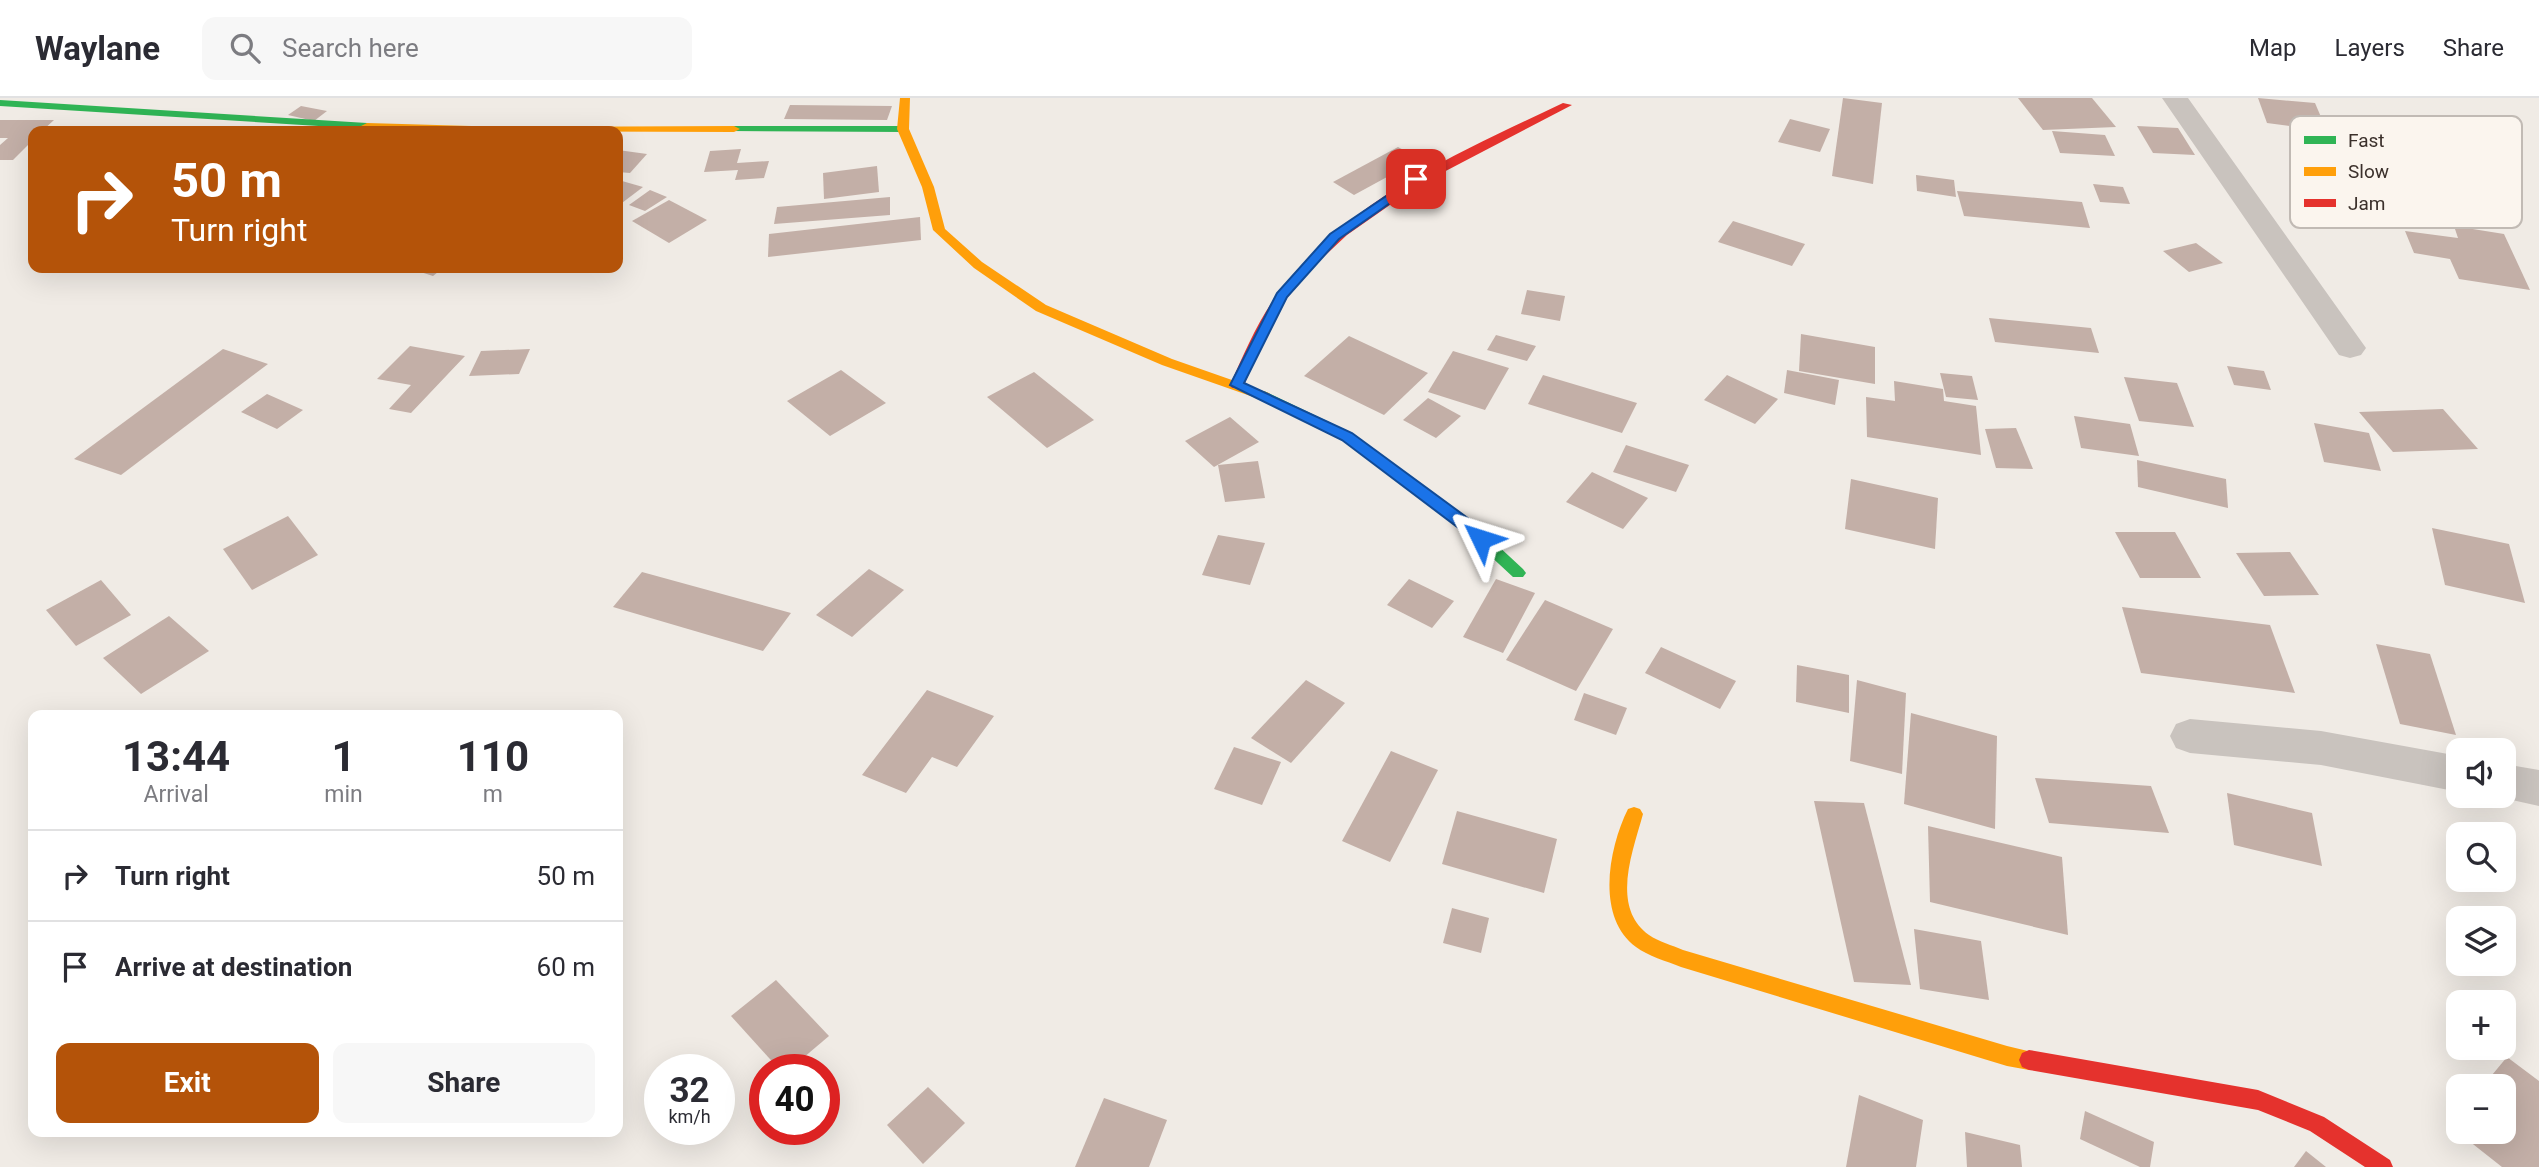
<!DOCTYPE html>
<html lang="en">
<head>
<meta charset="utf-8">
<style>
  body { margin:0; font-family:Roboto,sans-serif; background:#f7f7f7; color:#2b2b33; height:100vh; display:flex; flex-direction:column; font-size:26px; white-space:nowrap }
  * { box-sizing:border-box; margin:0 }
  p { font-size:23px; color:#7c7c81 }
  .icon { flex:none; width:38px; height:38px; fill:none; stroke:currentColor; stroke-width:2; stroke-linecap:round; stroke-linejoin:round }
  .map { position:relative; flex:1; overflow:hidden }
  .side { position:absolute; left:28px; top:612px; width:595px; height:427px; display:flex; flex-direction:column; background:#fff; border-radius:14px; box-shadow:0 7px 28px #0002 }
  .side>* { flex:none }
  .hud { position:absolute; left:28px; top:28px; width:595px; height:147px; border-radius:14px; box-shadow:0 7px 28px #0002; background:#b45309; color:#fff; overflow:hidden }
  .controls { position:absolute; left:2446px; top:640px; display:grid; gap:14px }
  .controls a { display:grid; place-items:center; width:70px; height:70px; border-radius:14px; background:#fff; box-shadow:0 7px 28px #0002; font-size:35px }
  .speed { position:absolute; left:644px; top:956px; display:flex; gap:14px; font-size:35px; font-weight:700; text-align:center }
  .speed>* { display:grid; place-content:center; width:91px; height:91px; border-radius:50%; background:#fff; box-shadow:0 7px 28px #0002; line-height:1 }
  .speed small { font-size:18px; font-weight:400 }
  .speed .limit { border:10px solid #d22; background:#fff; color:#111 }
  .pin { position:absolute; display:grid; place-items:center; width:60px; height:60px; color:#fff; margin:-30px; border-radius:14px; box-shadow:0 4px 10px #0006 }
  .me { position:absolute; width:77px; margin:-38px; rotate:311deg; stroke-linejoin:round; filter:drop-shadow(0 0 5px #0008) }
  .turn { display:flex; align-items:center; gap:24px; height:147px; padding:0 28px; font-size:32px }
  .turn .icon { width:91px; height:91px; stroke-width:2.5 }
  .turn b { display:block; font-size:49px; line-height:60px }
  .eta { display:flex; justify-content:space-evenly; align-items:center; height:119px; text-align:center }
  .eta b { font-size:42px; font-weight:700; line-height:49px }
  .button { display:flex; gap:14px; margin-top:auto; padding:14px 28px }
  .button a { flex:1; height:80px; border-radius:14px; background:#b45309; color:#fff; font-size:28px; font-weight:700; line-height:80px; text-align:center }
  .button a+a { background:#f7f7f7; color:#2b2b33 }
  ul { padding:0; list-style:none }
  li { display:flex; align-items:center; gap:21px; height:91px; padding:0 28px; border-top:2px solid #e1e1e2 }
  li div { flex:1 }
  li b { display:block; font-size:26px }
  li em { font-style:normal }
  header { display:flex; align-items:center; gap:42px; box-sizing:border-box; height:98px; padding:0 35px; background:#fff; border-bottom:2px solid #e1e1e2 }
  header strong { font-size:33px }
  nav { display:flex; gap:38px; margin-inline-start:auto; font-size:24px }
  .search { width:490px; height:63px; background:#f7f7f7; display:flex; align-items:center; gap:18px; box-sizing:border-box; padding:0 24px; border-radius:14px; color:#7c7c81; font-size:26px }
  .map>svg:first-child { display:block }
  .building { fill:#c3afa7 }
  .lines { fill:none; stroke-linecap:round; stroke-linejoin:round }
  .street { fill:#c9c3be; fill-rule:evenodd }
  .fast { fill:#30b455; fill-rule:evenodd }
  .slow { fill:#ff9f0a; fill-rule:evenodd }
  .jam { fill:#e5322d; fill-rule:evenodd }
  .route { fill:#1a73e8; stroke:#114b97; stroke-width:2 }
  .key { fill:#fbf5ee; stroke:#c1bab4; stroke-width:2 }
  .key-label { font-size:19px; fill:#3b302b }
</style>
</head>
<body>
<header>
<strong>Waylane</strong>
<div class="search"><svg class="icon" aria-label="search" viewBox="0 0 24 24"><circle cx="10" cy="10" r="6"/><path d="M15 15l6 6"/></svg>Search here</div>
<nav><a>Map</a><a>Layers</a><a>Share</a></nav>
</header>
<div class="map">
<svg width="2539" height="1069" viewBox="0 0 2539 1069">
  <rect width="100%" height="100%" fill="#f0ebe5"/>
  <g class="building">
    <path d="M1843 0 1882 5 1873 86 1832 78Z"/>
    <path d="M2018 0H2092L2116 29 2043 32Z"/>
    <path d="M2258 0 2315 5 2327 33 2267 25Z"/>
    <path d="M790 7 892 8 887 22 784 21Z"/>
    <path d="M301 8 327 13 314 23 288 17Z"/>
    <path d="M1790 21 1830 31 1820 54 1778 44Z"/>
    <path d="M0 22H54L42 33H33V42L13 62H0V47L8 40H0Z"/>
    <path d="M2137 28 2178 30 2195 57 2153 55Z"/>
    <path d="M2052 33 2105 37 2115 58 2060 55Z"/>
    <path d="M1398 49 1420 61 1354 97 1333 84Z"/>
    <path d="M741 51 737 65 769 63 764 80 735 82 738 72 704 74 710 53Z"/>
    <path d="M618 52 647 56 630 75 618 74Z"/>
    <path d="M877 68 879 94 824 101 823 75Z"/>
    <path d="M1916 77 1954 82 1956 99 1917 93Z"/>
    <path d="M622 83 643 89 618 108V86Z"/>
    <path d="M2093 86 2123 89 2130 106 2100 104Z"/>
    <path d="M650 92 667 99 645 113 629 107Z"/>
    <path d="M1957 93 2082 104 2090 130 1964 118Z"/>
    <path d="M890 99V117L774 126 777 109Z"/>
    <path d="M669 102 707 122 669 145 632 123Z"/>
    <path d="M920 119 921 142 768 159 769 136Z"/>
    <path d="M1733 123 1805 146 1792 168 1718 144Z"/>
    <path d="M2454 128 2504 136 2530 192 2459 181 2450 161 2414 155 2405 133 2458 140Z"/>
    <path d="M2196 145 2223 165 2189 174 2163 153Z"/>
    <path d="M408 170H443L433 178Z"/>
    <path d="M1527 192 1565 198 1560 223 1521 216Z"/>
    <path d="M1989 220 2091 230 2099 255 1995 244Z"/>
    <path d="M1801 236 1875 249V286L1799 273Z"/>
    <path d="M1496 237 1536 248 1527 263 1487 252Z"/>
    <path d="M1349 238 1428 275 1384 317 1304 278Z"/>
    <path d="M410 248 465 258 411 315 389 311 411 287 377 281Z"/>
    <path d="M223 251 268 266 121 377 74 361Z"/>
    <path d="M530 251 519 276 469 278 481 253Z"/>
    <path d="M1453 253 1509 270 1485 312 1428 294Z"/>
    <path d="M2227 268 2264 273 2271 292 2234 287Z"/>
    <path d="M841 272 886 305 830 338 787 303Z"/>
    <path d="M1787 272 1839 282 1835 307 1784 295Z"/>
    <path d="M1034 274 1094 322 1047 350 987 299Z"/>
    <path d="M1940 275 1972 278 1978 302 1946 299Z"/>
    <path d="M1543 277 1637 305 1622 335 1528 306Z"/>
    <path d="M1727 277 1778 301 1755 326 1704 302Z"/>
    <path d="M2124 279 2177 285 2194 329 2139 323Z"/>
    <path d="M1894 283 1943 291 1944 303 1976 308 1981 357 1867 339 1866 299 1895 303Z"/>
    <path d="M267 296 303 312 277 331 241 314Z"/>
    <path d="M1428 300 1461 318 1436 340 1403 322Z"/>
    <path d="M2443 311 2478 351 2393 354 2359 314Z"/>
    <path d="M2074 318 2130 326 2139 358 2081 350Z"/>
    <path d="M1230 319 1259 344 1214 369 1185 343Z"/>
    <path d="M2314 325 2369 335 2381 373 2324 364Z"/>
    <path d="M2016 330 2033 371 1996 370 1985 331Z"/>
    <path d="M1626 347 1689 367 1676 394 1613 374Z"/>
    <path d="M2137 362 2226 381 2228 410 2138 389Z"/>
    <path d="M1258 363 1265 400 1225 404 1218 367Z"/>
    <path d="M1592 374 1648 400 1623 431 1566 404Z"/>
    <path d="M1851 381 1938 400 1935 451 1845 431Z"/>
    <path d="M288 418 318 457 252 492 223 451Z"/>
    <path d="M2432 430 2509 446 2525 505 2445 487Z"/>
    <path d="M2115 434H2175L2201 480H2140Z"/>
    <path d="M1218 437 1265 445 1250 487 1202 477Z"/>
    <path d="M2290 454 2319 497 2264 498 2236 455Z"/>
    <path d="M869 471 904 492 852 539 816 517Z"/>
    <path d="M642 474 791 515 763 553 613 509Z"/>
    <path d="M1409 481 1454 503 1432 530 1387 507Z"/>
    <path d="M1496 481 1535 495 1503 555 1463 539Z"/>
    <path d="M101 482 131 517 76 548 46 512Z"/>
    <path d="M1545 502 1613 531 1576 593 1506 562Z"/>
    <path d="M2122 509 2270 527 2295 595 2141 575Z"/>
    <path d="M169 518 209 553 141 596 103 560Z"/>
    <path d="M2376 546 2430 556 2456 637 2400 626Z"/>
    <path d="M1661 549 1736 583 1720 611 1645 575Z"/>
    <path d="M1797 567 1849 577V615L1796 604Z"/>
    <path d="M1306 582 1345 605 1291 665 1251 640Z"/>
    <path d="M1857 582 1906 595 1902 676 1850 663Z"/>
    <path d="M927 592 994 618 957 669 932 659 906 695 862 677Z"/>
    <path d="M1584 595 1627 610 1616 637 1574 622Z"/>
    <path d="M1911 615 1997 638 1995 731 1904 706Z"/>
    <path d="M1234 649 1281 664 1262 707 1214 691Z"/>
    <path d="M1391 653 1438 672 1390 764 1342 743Z"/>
    <path d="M2035 680 2151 688 2169 735 2049 725Z"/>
    <path d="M2227 695 2312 715 2322 768 2234 747Z"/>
    <path d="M1814 703 1864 705 1911 887 1854 884Z"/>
    <path d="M1457 713 1557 741 1544 795 1442 766Z"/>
    <path d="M1928 728 2062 759 2068 837 1930 804Z"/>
    <path d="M1452 810 1489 820 1481 855 1443 845Z"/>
    <path d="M1914 831 1981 843 1989 902 1920 891Z"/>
    <path d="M776 882 829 938 790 971H779L731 918Z"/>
    <path d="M2507 959 2539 983V1069H2502L2450 1028 2459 1017V1034H2504V989H2482Z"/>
    <path d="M928 989 965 1025 923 1066 887 1027Z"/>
    <path d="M1859 997 1923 1022 1916 1069H1846Z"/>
    <path d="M1104 1000 1167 1022 1149 1069H1075Z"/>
    <path d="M2085 1013 2154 1044 2150 1069H2140L2080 1041Z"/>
    <path d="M1965 1034 2020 1047 2022 1069H1967Z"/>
    <path d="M2306 1053 2326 1069H2294Z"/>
  </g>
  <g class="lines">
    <g class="street">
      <path d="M2162 0H2188L2361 243 2366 250 2361 257 2350 260 2339 257Z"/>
      <path d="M2190 621 2321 633 2459 658V694L2321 667 2190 655 2176 650 2170 638 2176 626Z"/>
      <path d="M2504 666 2539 672V708L2494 698H2504Z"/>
    </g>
    <g class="fast">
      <path d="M0 2 367 25 373 28 367 31 0 8Z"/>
      <path d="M734 28H903L909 31 903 34 730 33 728 31Z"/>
      <path d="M1264 293 1352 335 1468 420 1523 471 1526 475 1523 479H1513L1458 428 1342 341 1259 301 1257 298 1259 295Z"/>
    </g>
    <g class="slow">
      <path d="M900 0H910L909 31 934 89 945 131 982 164 1046 207 1172 261 1269 295 1271 298 1269 301H1259L1162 267 1036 213 974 170 933 132 922 89 897 31Z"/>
      <path d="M367 25 506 29 734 28 740 31 734 34 434 33 363 30 361 28Z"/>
      <path d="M1634 709 1640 711 1643 716C1633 753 1610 809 1649 837 1659 844 1672 847 1683 852L2007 948 2036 955 2039 962 2036 969 2029 972 2007 968 1681 869C1666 863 1648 858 1636 849 1595 819 1609 749 1628 711Z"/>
    </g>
    <g class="jam">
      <path d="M1563 5 1572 7 1417 88 1347 137 1315 167 1287 200 1270 229 1244 287 1242 290H1232L1230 287C1244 256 1257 224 1277 197 1346 102 1461 54 1563 5Z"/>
      <path d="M2029 952 2258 992 2324 1019 2390 1062 2393 1069H2365L2310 1033 2258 1012 2029 972 2022 969 2019 962 2022 955Z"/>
    </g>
  </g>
  <path class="route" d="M1416 78 1422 81 1420 84 1339 141 1287 199 1244 285 1352 335 1469 421 1489 441 1481 447 1342 342 1230 287 1277 195 1330 136Z"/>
  <rect x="2290" y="18" width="232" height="112" rx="10" class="key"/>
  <rect x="2304" y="38" width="32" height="8" fill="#30b455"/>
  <rect x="2304" y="69" width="32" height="9" fill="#ff9f0a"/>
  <rect x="2304" y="101" width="32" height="8" fill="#e5322d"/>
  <g class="key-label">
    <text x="2348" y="49">Fast</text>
    <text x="2348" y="80">Slow</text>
    <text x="2348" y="112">Jam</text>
  </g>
</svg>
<div class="controls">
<a><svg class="icon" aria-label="sound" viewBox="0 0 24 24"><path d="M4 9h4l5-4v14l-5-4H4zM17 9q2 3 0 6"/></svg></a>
<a><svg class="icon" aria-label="search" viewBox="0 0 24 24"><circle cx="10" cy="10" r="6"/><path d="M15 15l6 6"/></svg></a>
<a><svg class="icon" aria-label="layers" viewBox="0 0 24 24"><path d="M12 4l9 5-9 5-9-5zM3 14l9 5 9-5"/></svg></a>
<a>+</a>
<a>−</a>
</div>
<div class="speed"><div>32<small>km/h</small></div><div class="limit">40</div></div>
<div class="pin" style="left:1416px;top:81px;background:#d93025"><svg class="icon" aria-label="arrive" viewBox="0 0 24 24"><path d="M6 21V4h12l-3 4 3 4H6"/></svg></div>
<svg class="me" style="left:1481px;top:441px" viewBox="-20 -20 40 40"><path d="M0-17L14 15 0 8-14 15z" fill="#1a73e8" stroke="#fff" stroke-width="4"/></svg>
<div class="hud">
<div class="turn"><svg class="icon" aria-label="right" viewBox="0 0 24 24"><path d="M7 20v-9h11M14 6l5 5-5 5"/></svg><div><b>50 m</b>Turn right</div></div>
</div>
<section class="side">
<div class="eta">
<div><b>13:44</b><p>Arrival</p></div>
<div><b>1</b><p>min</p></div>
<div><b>110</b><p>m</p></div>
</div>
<ul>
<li><svg class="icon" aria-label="right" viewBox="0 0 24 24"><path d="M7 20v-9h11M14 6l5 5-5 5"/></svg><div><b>Turn right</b></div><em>50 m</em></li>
<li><svg class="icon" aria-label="arrive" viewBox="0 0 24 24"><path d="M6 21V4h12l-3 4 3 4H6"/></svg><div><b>Arrive at destination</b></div><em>60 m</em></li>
</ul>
<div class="button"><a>Exit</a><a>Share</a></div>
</section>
</div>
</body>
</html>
